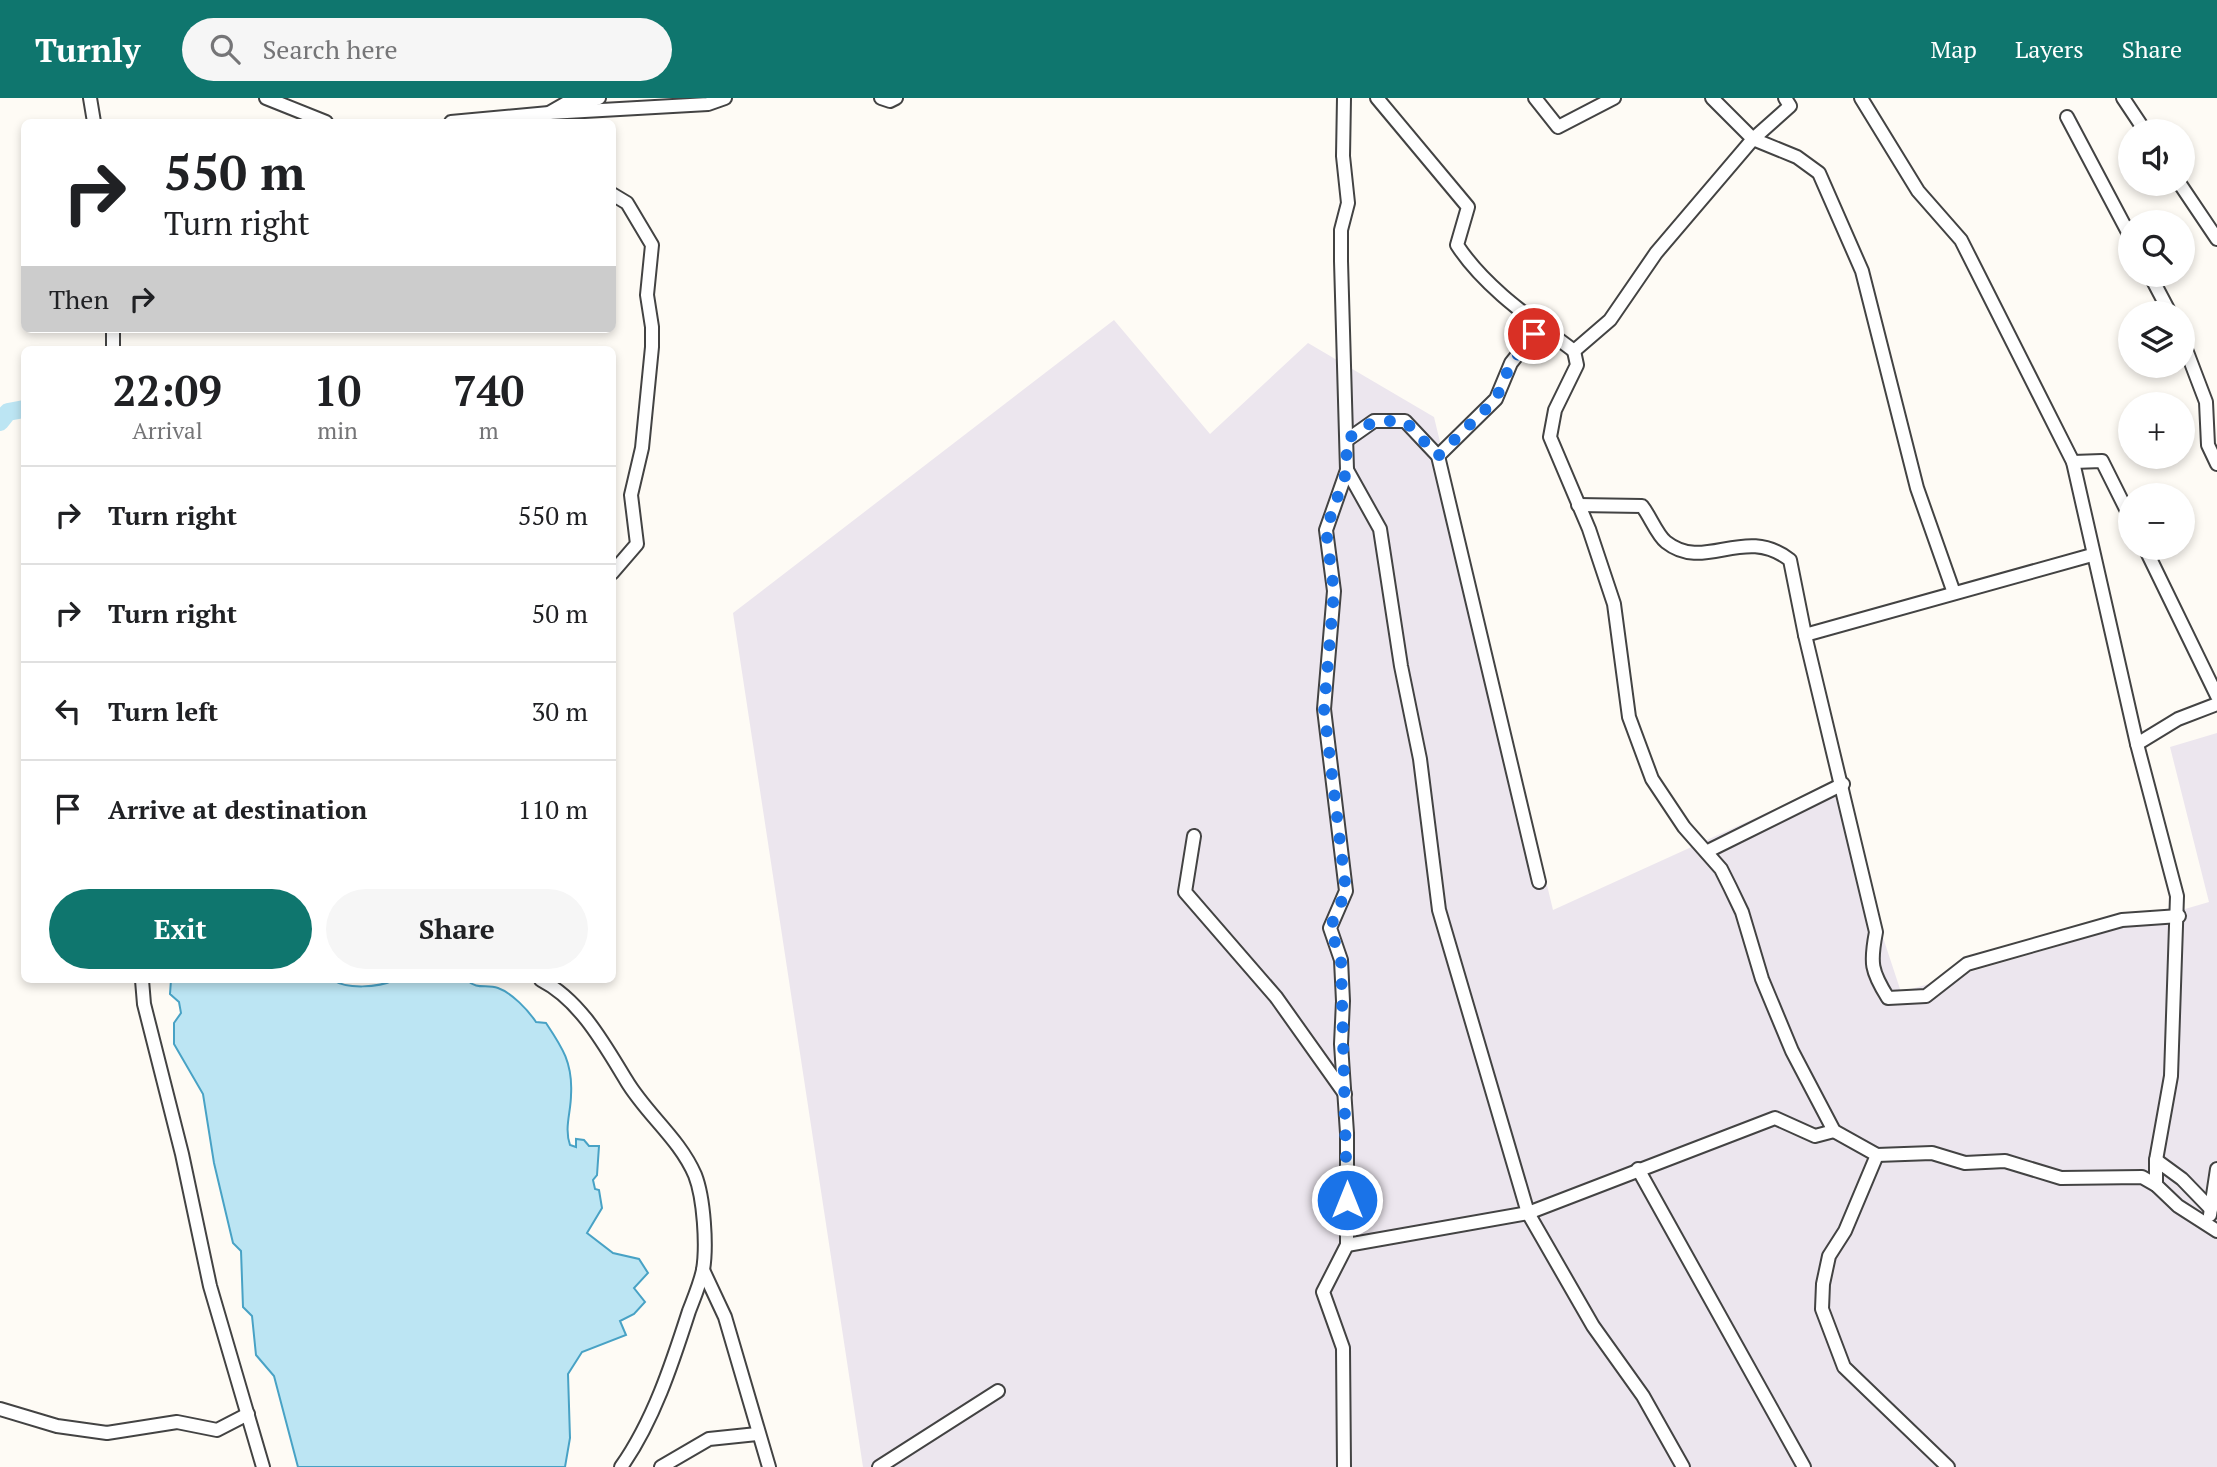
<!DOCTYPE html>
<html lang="en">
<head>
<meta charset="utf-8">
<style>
  body { margin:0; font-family:"PT Serif",serif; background:#f6f6f6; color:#202124; height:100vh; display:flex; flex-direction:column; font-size:26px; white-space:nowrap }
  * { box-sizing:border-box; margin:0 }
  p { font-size:23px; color:#757577 }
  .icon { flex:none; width:38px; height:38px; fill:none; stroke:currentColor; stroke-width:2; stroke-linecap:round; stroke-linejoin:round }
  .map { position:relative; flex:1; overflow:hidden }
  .panel { position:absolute; left:21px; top:248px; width:595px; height:637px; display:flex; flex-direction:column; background:#fff; border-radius:10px; box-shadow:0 4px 10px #0003 }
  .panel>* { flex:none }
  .top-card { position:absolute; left:21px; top:21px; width:595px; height:214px; border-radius:10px; box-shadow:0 4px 10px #0003; background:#fff; color:#202124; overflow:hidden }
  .controls { position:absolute; left:2118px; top:21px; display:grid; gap:14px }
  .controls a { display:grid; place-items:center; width:77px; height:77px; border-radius:50%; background:#fff; box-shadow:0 4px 10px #0003; font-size:35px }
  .pin { position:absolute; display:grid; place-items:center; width:60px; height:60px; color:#fff; margin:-30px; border:4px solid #fff; border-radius:50%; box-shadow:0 2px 7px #0007 }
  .me { position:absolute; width:77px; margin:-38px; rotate:0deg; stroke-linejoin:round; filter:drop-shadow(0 0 5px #0008) }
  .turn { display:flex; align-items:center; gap:24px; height:147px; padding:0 28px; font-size:32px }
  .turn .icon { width:91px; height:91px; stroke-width:2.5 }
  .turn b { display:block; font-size:49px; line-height:60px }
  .then { display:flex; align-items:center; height:66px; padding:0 28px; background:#0003; gap:14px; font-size:26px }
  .eta { display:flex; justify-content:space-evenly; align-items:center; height:119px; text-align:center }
  .eta b { font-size:42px; font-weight:700; line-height:49px }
  .button { display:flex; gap:14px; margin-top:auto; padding:14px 28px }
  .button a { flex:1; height:80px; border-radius:42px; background:#0f766e; color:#fff; font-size:28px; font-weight:700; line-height:80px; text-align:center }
  .button a+a { background:#f6f6f6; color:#202124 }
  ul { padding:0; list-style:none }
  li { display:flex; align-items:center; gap:21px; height:98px; padding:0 28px; border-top:2px solid #e0e0e0 }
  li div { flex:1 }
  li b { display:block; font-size:26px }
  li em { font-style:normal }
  header { display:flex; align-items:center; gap:42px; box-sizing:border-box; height:98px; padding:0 35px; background:#0f766e; color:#fff }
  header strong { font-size:33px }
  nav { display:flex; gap:38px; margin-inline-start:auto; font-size:24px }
  .search { width:490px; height:63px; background:#f6f6f6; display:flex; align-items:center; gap:18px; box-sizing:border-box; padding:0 24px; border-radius:38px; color:#757577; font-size:26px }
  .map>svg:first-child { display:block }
  .industrial { fill:#ece6ee }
  .water { fill:#bce5f3; stroke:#48a2c5; stroke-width:2 }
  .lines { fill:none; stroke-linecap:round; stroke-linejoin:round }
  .river { stroke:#bce5f3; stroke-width:18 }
  .minor-casing { stroke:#434343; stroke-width:16 }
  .minor { stroke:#fff; stroke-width:12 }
  .route { stroke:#1a73e8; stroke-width:12; stroke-dasharray:0 21.6 }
</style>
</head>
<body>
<header>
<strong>Turnly</strong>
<div class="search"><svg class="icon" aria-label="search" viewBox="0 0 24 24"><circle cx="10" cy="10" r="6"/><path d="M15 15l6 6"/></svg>Search here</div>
<nav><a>Map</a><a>Layers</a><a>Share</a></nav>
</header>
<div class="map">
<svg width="2217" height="1369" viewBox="0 0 2217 1369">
  <rect width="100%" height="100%" fill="#fefbf5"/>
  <path class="industrial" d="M1114 222 1210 336 1308 245 1434 319 1553 812 1832 685 1901 894 2209 804 2170 649 2217 635V1369H863L733 515Z"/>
  <path class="water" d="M171 882H333C346 891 378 890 394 882H467C477 892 486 886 498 890 512 895 528 912 536 924L546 925C562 949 573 965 571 997 571 1014 564 1030 570 1047L576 1049V1041L584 1042 589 1048H599L597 1077 593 1082 595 1091 599 1092 602 1110 587 1135 613 1155 639 1161 648 1175 634 1190 645 1204 634 1216 620 1223 626 1237 582 1254 568 1276 570 1340 565 1369H298L274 1278 256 1257 252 1218 243 1209 241 1153 233 1145 214 1065 203 996 174 946V925L181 915 179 904 170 896Z"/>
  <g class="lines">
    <path class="river" d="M0 324 8 314 24 311"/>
    <g class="minor-casing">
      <g id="minor">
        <path d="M90 0 94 24"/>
        <path d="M266 0 326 24"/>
        <path d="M881 0 890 3 896 0"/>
        <path d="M1344 0 1343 58 1348 105 1341 132V163L1347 372 1326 432 1334 493 1324 611 1346 793 1330 830 1341 862 1343 903 1341 946 1347 1035V1147L1323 1194 1343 1250 1344 1369"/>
        <path d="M1377 0 1468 109 1457 147C1485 190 1533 222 1574 253"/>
        <path d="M1535 0 1558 29 1614 0"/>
        <path d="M1712 0 1753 41 1797 59 1819 75 1862 173 1917 390 1954 495"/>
        <path d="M1861 0 1918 93 1961 142 2073 364 2137 646 2177 798 2171 978 2156 1062V1087"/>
        <path d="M2123 0 2145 33"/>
        <path d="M570 9 599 0"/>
        <path d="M549 15 708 6 725 0"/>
        <path d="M2067 19 2130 138"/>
        <path d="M451 24 549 15 575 0"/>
        <path d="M2180 86 2217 141"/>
        <path d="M612 96 627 105 652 147 647 197 652 229V249L642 350 631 397 637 446 612 475"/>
        <path d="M2150 177 2170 215"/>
        <path d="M2182 241 2206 304 2208 347 2217 366"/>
        <path d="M113 252V231"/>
        <path d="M1574 253 1577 267 1555 312 1550 339 1589 431 1614 506 1629 619 1652 681 1684 729 1721 771 1730 789 1742 814 1762 881 1792 953 1834 1033 1877 1057 1932 1055 1965 1065 2005 1063 2061 1080 2142 1079 2156 1087 2178 1108 2217 1133"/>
        <path d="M1574 253 1610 222 1656 155 1753 41 1790 8 1785 0"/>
        <path d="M1347 342 1374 323H1405L1438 358 1539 784"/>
        <path d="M1438 358 1496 301 1511 265 1534 236 1551 237"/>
        <path d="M2073 364 2102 363 2130 419"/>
        <path d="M1347 372 1380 431 1401 568 1420 661 1439 812 1528 1115 1593 1228 1643 1298 1683 1369"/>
        <path d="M1578 407 1642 408C1650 418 1657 437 1666 444 1705 475 1744 426 1790 462L1805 537 1876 834C1870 865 1871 873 1888 900L1926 898 1967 866 2122 822 2179 818"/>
        <path d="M2145 450 2217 598"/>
        <path d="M1805 537 2092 457"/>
        <path d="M2137 646 2178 621 2217 606"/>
        <path d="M1194 738 1185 794 1276 899 1345 996"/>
        <path d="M1708 753 1843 686"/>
        <path d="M142 882 144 906 182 1056 210 1188 263 1369"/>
        <path d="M541 882C580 902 604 946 626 982 646 1016 679 1040 695 1077 704 1100 707 1148 703 1172 700 1186 694 1200 689 1213 672 1266 653 1324 621 1369"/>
        <path d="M1877 1057 1845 1133 1829 1158 1823 1186 1822 1211 1844 1269 1948 1369"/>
        <path d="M2156 1062 2182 1081 2211 1111"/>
        <path d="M1638 1071 1804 1369"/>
        <path d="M2210 1117 2217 1071"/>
        <path d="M1347 1147 1528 1115 1775 1020 1815 1038 1834 1033"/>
        <path d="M703 1172 725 1219 769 1369"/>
        <path d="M0 1311 57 1328 107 1335 177 1324 217 1332 248 1316"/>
        <path d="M661 1369 709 1341 757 1336"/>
        <path d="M879 1369 998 1293"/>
      </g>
    </g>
    <use href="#minor" class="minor"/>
  </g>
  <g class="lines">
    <path class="route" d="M1347 1102 1341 862 1330 830 1346 793 1324 611 1334 493 1326 432 1347 372 1346 342 1374 323H1405L1438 358 1496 301 1511 265 1534 236"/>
  </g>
</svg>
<div class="controls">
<a><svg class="icon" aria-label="sound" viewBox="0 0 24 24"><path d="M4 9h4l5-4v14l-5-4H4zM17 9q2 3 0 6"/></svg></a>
<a><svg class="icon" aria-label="search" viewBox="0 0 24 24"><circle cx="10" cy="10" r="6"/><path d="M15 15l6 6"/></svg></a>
<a><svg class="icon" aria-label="layers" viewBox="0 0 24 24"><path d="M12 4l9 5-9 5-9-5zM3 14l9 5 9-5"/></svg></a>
<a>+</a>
<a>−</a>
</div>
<div class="pin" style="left:1534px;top:236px;background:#d93025"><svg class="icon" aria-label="arrive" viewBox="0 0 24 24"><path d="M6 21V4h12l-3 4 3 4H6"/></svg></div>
<svg class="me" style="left:1347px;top:1102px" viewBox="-20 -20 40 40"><circle r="17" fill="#1a73e8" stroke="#fff" stroke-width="3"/><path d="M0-11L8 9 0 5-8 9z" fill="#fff"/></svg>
<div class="top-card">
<div class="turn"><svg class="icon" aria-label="right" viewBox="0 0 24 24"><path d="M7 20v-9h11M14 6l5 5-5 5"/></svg><div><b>550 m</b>Turn right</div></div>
<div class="then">Then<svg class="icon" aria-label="right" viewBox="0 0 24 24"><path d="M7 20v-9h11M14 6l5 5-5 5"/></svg></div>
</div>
<section class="panel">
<div class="eta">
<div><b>22:09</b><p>Arrival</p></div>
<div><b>10</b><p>min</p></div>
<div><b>740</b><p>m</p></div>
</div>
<ul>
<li><svg class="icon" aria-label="right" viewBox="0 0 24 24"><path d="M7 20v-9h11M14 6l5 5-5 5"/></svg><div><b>Turn right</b></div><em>550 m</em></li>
<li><svg class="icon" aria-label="right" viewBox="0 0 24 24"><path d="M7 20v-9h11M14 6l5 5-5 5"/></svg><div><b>Turn right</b></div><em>50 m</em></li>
<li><svg class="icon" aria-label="left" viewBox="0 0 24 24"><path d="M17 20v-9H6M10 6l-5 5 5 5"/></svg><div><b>Turn left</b></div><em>30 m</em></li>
<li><svg class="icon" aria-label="arrive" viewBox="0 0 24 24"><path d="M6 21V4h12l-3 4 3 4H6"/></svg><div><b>Arrive at destination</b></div><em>110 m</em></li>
</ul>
<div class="button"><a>Exit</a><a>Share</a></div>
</section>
</div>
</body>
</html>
